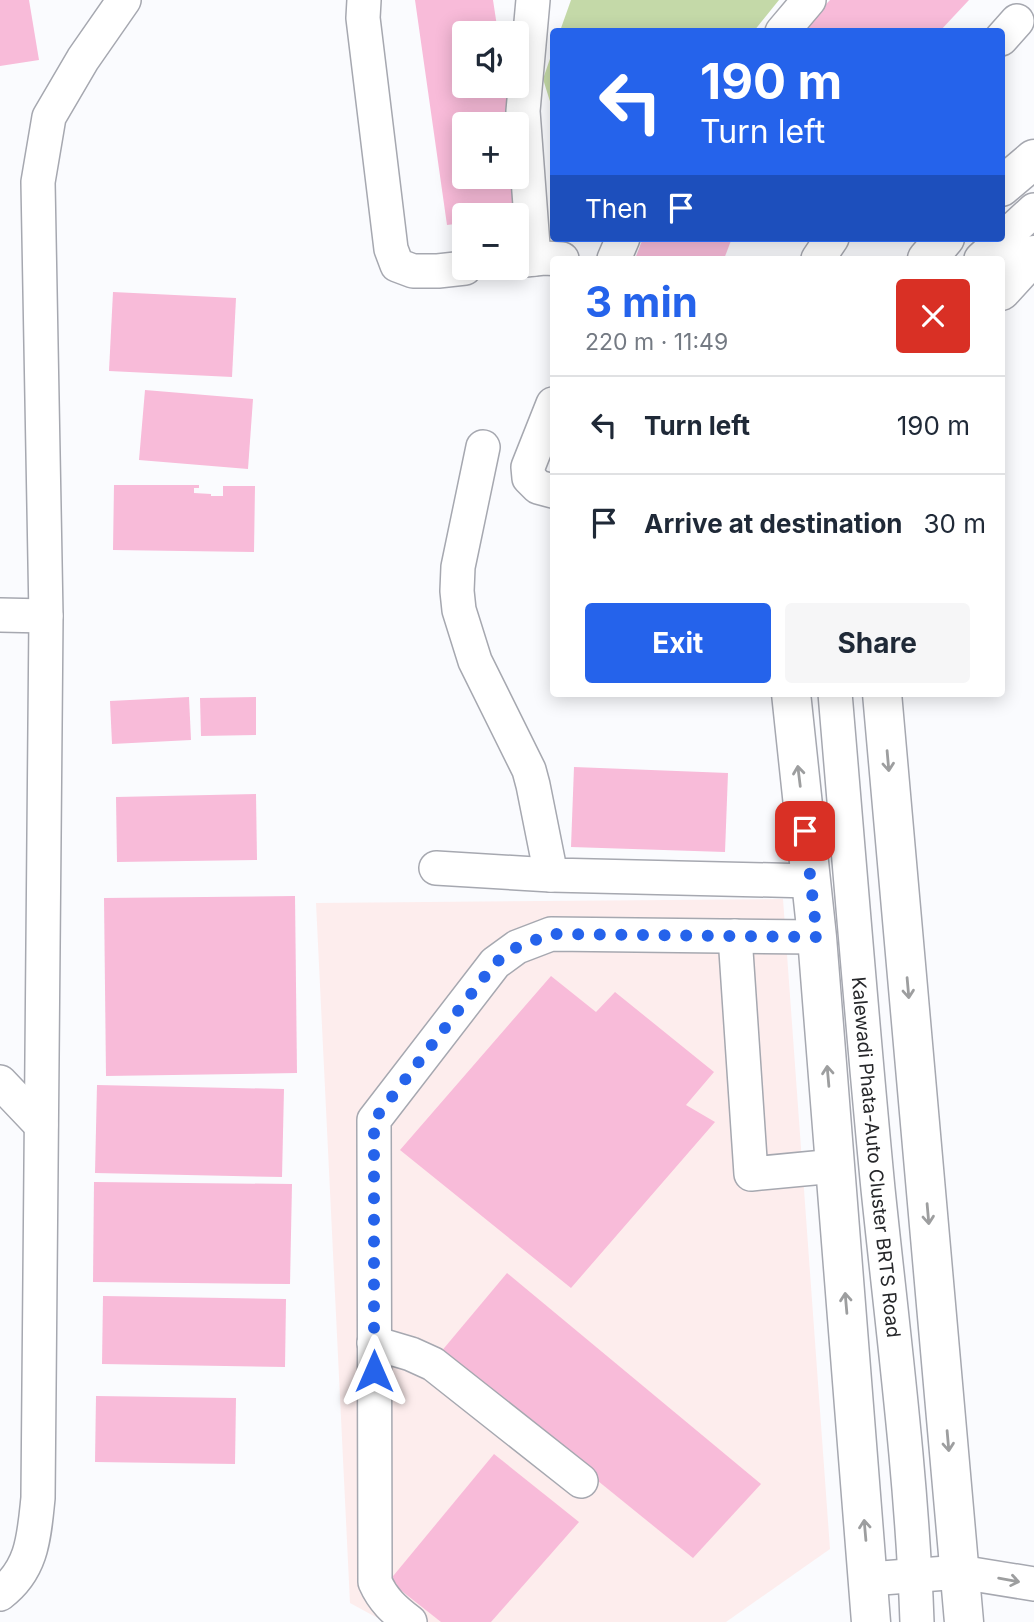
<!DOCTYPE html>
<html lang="en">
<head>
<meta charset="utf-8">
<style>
  body { margin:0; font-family:Inter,sans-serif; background:#f6f6f7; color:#1f2937; height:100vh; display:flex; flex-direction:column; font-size:26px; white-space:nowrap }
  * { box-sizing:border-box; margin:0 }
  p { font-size:23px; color:#747a83 }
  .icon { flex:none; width:38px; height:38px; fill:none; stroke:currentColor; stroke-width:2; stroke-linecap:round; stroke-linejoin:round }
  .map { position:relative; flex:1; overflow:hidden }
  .sheet { position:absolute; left:550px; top:256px; width:455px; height:441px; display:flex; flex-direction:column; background:#fff; border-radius:7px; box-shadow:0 4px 18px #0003 }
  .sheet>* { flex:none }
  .top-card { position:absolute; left:550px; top:28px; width:455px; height:214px; border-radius:7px; box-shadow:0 4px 18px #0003; background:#2563eb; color:#fff; overflow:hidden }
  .tools { position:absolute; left:452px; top:21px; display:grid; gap:14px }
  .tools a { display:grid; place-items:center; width:77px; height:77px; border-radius:7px; background:#fff; box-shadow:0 4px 18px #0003; font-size:35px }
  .pin { position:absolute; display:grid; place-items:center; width:60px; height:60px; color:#fff; margin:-30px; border-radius:14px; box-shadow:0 4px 10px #0006 }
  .me { position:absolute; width:77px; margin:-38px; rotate:0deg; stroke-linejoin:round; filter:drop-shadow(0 0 5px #0008) }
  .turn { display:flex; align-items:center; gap:24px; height:147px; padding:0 35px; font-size:32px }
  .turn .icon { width:91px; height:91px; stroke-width:2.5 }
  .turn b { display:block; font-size:49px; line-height:60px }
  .then { display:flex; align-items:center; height:66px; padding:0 35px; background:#0003; gap:14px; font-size:26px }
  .round { display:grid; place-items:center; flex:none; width:74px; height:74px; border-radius:7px; background:#f6f6f7 }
  .head { display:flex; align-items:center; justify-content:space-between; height:119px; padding:0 35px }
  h1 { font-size:42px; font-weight:700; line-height:52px; color:#2563eb }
  .action { display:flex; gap:14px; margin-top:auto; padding:14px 35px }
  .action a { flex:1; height:80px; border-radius:7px; background:#2563eb; color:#fff; font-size:28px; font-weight:700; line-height:80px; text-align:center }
  .action a+a { background:#f6f6f7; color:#1f2937 }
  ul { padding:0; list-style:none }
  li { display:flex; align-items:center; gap:21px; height:98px; padding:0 35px; border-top:2px solid #e0e1e3 }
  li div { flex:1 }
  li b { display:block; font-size:26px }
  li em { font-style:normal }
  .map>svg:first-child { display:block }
  .commercial { fill:#fdeded }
  .green { fill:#c4d9a8 }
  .building { fill:#f8bbd9 }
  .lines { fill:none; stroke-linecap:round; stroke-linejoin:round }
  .minor-casing { stroke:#a6a8b0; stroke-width:36 }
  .major-casing { stroke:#a6a8b0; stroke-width:41 }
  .minor { stroke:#fff; stroke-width:33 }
  .major { stroke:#fff; stroke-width:38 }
  .oneway { stroke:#9d9e9f }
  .route { stroke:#2563eb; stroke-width:12; stroke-dasharray:0 21.6 }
  .labels { text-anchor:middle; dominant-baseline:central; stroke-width:7; stroke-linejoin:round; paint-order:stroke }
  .street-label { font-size:19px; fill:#26272a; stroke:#fafbfe }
</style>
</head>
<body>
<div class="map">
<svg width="1034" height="1622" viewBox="0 0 1034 1622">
  <rect width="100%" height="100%" fill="#fafbfe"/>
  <path class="commercial" d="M783 899 830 1549 726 1622H385L350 1603 316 903Z"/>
  <g class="green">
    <path d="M571 0H779L754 31H560Z"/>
    <path d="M553 50V111L543 79Z"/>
  </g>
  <g class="building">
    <path d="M0 0H29L39 60 0 66Z"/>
    <path d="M415 0H493L498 33H464V86H505L511 124H464V177H518L516 215H464V223L447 225Z"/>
    <path d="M830 0H969L939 32H800Z"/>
    <path d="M643 238H732L724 259H635Z"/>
    <path d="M113 292 236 298 232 377 109 371Z"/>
    <path d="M145 390 253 399 248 469 139 460Z"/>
    <path d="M114 485H199V488H194V493L211 494V496H223V486H255L254 552 113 550Z"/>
    <path d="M189 697 191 740 112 744 110 701Z"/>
    <path d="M256 697V735L201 736 200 698Z"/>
    <path d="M574 767 728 773 725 852 571 847Z"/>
    <path d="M256 794 257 860 117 862 116 797Z"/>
    <path d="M295 896 297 1073 106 1076 104 898Z"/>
    <path d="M551 976 596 1012 615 992 714 1072 686 1105 715 1122 571 1288 400 1150Z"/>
    <path d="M97 1085 284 1089 282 1177 95 1173Z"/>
    <path d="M94 1182 292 1184 290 1284 93 1282Z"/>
    <path d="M507 1273 761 1484 693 1558 440 1353Z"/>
    <path d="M103 1296 286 1299 285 1367 102 1364Z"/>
    <path d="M96 1396 236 1398 235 1464 95 1462Z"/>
    <path d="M494 1454 579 1522 491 1622H441L389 1581Z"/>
  </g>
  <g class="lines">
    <g class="minor-casing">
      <g id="minor">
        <path d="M364 0 363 18 391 249 397 265 413 271H438L465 268"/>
        <path d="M533 0 523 111 534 259"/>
        <path d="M782 32 809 0"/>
        <path d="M1001 39 1017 21"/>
        <path d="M614 259 623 238"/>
        <path d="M818 259 832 238"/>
        <path d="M981 259 1034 210"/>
        <path d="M516 261 544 258 562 259"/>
        <path d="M553 404 528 467 529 478 538 487 553 491"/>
        <path d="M483 447 458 567 457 591 459 610 475 661 529 770 533 785 551 875 811 881"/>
        <path d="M0 615 46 616"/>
        <path id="s1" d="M835 693C849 858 862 1024 878 1189 893 1333 912 1477 917 1622"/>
        <path d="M436 868 551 875"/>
        <path d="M735 936 751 1174 835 1166"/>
        <path d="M0 1082 41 1125"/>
        <path d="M374 1343 411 1354 433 1364 581 1481"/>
        <path d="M869 1579 960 1572 1034 1584"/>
        <path d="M0 1594C33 1569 34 1536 38 1498L46 616 38 182 49 117 83 59 124 0"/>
        <path d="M410 1622C394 1610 383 1600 375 1582L374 1120 495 963 517 947 551 934 817 937"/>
      </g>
    </g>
    <g class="major-casing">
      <g id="major">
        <path d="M1001 187 1034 159"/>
        <path d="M927 259 945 238"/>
        <path d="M1001 291 1034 255"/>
        <path d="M791 693 817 937 871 1622"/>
        <path d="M882 693 964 1622"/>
      </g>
    </g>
    <use href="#minor" class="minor"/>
    <use href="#major" class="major"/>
  </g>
  <defs><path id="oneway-shaft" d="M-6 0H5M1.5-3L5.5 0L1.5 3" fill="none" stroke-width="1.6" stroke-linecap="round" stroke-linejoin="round" transform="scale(1.75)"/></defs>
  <g class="oneway">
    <use href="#oneway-shaft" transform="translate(888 761) rotate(85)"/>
    <use href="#oneway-shaft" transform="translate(799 776) rotate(-97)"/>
    <use href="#oneway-shaft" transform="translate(908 988) rotate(85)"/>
    <use href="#oneway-shaft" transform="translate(828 1076) rotate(-95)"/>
    <use href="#oneway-shaft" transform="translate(928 1214) rotate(85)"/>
    <use href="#oneway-shaft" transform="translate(846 1303) rotate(-95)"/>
    <use href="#oneway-shaft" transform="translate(948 1441) rotate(85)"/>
    <use href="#oneway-shaft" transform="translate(865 1530) rotate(-95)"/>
    <use href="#oneway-shaft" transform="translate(1009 1580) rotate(10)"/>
  </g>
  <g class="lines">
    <path class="route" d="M374 1371V1120L495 963 517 947 551 934 817 937 805 831"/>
  </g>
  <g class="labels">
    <g class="street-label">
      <text stroke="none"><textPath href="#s1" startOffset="466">Kalewadi Phata-Auto Cluster BRTS Road</textPath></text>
    </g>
  </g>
</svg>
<div class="tools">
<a><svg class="icon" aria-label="sound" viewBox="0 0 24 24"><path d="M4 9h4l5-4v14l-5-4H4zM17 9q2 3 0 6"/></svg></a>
<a>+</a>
<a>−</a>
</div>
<div class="pin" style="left:805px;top:831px;background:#d93025"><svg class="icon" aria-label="arrive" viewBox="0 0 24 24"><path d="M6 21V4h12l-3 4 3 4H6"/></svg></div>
<svg class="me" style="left:374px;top:1371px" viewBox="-20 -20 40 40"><path d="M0-17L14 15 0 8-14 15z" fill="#2563eb" stroke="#fff" stroke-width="4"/></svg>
<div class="top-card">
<div class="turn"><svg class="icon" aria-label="left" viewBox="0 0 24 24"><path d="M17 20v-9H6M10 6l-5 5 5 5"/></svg><div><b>190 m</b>Turn left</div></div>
<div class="then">Then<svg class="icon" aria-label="arrive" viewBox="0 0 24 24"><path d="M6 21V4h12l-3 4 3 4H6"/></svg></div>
</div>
<section class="sheet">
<div class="head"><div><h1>3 min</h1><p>220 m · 11:49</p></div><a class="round" style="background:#d93025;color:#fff"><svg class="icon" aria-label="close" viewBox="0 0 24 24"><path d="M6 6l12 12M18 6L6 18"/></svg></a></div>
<ul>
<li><svg class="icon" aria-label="left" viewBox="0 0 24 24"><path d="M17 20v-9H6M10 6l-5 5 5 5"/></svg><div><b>Turn left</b></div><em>190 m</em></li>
<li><svg class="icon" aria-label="arrive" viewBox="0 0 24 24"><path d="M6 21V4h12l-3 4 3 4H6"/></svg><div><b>Arrive at destination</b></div><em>30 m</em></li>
</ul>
<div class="action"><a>Exit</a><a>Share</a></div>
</section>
</div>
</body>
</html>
